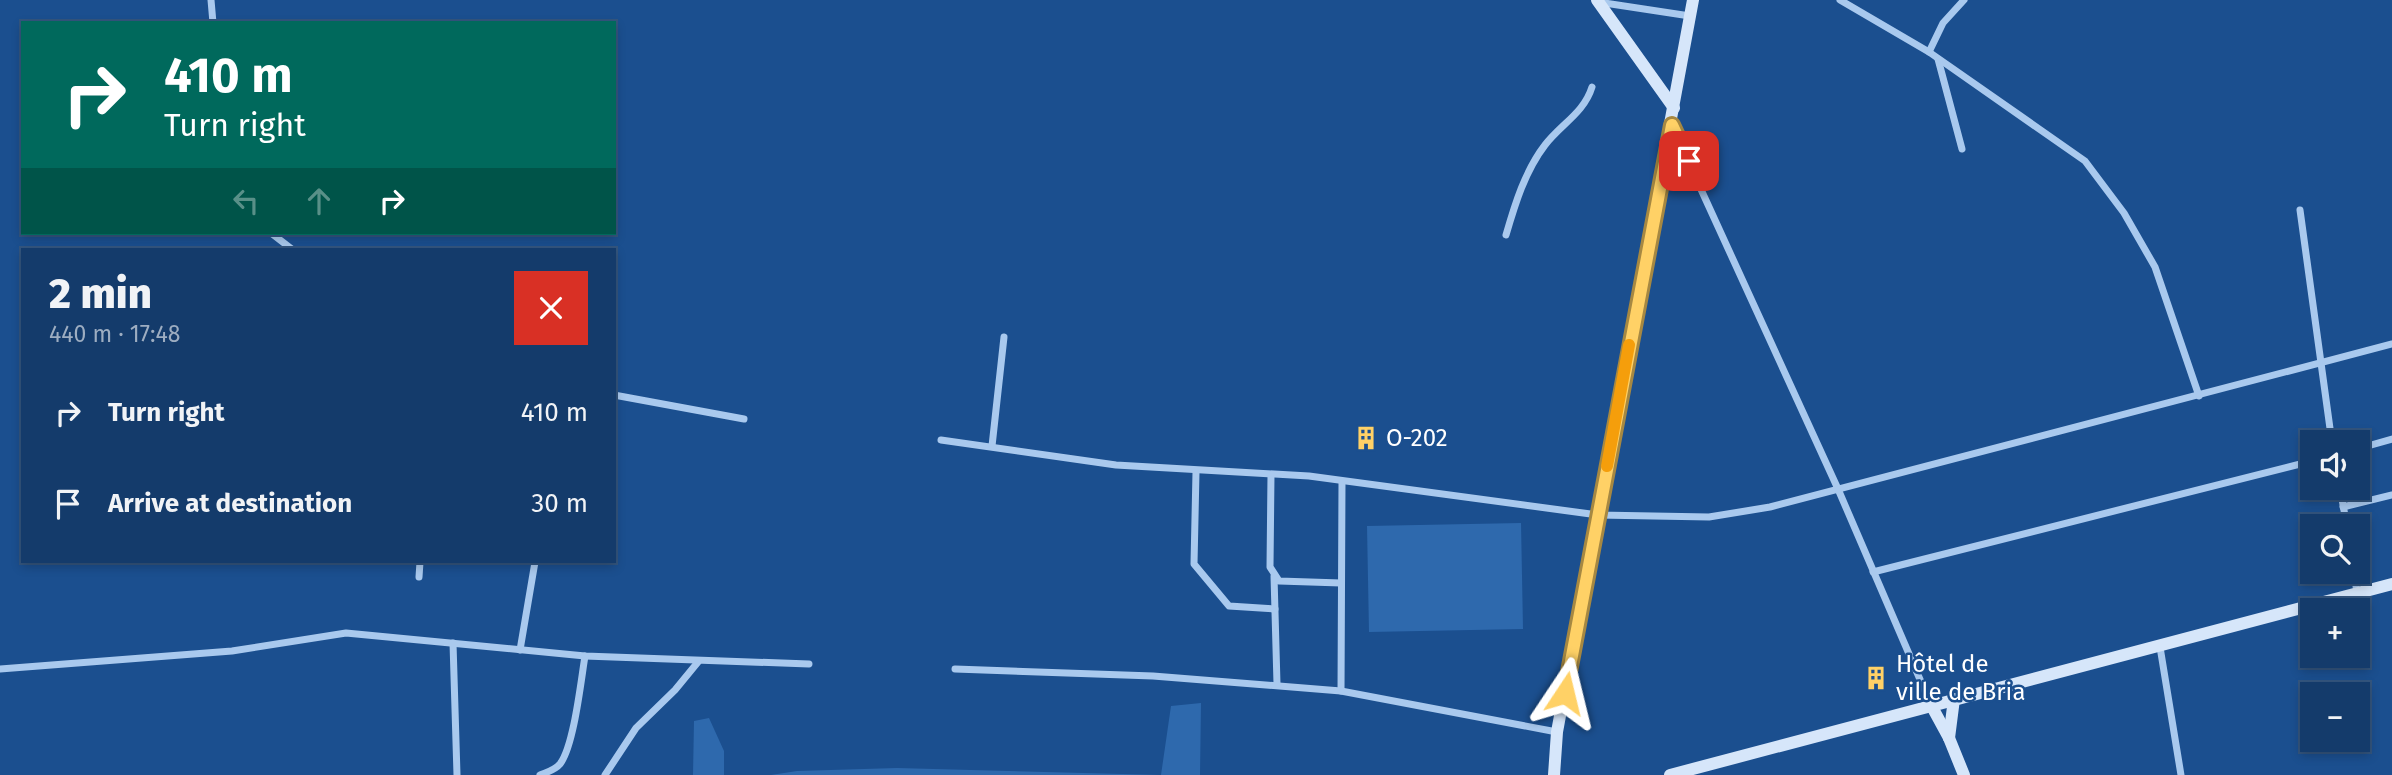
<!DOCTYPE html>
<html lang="en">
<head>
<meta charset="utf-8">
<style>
  body { margin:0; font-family:"Fira Sans",sans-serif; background:#1d4271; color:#f1f3f6; height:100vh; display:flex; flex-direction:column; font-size:26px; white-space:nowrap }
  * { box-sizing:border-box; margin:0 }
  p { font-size:23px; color:#9dadc1 }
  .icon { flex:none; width:38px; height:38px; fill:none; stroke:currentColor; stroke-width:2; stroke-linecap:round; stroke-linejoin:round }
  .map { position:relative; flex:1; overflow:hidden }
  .panel { position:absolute; left:21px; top:248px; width:595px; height:315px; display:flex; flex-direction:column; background:#143b6b; border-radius:0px; box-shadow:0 4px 10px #0003,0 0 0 2px #33557e }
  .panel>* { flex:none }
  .hud { position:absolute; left:21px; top:21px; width:595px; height:214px; border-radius:0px; box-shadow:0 4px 10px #0003,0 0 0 2px #33557e; background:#00695c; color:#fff; overflow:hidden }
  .buttons { position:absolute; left:2300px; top:430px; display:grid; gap:14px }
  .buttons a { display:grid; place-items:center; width:70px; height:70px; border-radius:0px; background:#143b6b; box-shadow:0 4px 10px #0003,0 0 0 2px #33557e; font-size:35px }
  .pin { position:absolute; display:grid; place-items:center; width:60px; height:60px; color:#fff; margin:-30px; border-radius:14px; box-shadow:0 4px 10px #0006 }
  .me { position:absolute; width:77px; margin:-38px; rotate:10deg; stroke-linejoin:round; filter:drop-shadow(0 0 5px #0008) }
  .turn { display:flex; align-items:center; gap:24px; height:147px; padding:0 28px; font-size:32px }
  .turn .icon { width:91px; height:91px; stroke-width:2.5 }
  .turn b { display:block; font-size:49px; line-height:60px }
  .lanes { display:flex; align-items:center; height:66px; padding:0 28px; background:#0003; justify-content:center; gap:35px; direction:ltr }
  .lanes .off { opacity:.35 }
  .round { display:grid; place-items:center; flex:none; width:74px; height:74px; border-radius:0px; background:#1d4271 }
  .head { display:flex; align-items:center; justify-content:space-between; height:119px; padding:0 28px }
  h1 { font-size:42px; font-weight:800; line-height:52px }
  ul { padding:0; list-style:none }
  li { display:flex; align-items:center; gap:21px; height:91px; padding:0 28px }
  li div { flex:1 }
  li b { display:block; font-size:26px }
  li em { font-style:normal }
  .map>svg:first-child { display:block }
  .green { fill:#2e69ad }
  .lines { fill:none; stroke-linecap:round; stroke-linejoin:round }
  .street { stroke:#a9c9ee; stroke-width:7 }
  .secondary { stroke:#d6e6fa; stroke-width:12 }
  .route-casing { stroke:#a68842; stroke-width:18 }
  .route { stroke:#ffd166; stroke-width:12 }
  .slow { stroke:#f59e0b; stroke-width:12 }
  .labels { text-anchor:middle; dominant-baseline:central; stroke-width:5; stroke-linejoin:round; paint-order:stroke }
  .poi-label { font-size:24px; fill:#fff; stroke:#1b4f8f; text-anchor:start }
</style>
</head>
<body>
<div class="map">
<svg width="2392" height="775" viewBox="0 0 2392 775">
  <rect width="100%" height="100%" fill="#1b4f8f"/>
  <g class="green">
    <path d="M1521 523 1523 629 1369 632 1367 526Z"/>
    <path d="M1201 703 1200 775H771L797 771 897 768 1161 775 1171 706Z"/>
    <path d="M709 718 724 751V775H693L694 721Z"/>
  </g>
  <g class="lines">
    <g class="street">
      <path d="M211 0 213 23"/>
      <path d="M1840 0 1929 52 2085 161 2124 213 2155 267 2199 396"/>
      <path d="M1598 2 1690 16"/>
      <path d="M1929 52 1943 23 1964 0"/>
      <path d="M1938 59 1962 149"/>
      <path d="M1672 126 1838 489 1931 705"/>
      <path d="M2300 210 2332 443"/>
      <path d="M271 233 293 250"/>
      <path d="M1506 235C1515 204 1525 171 1545 145 1561 124 1584 113 1592 87"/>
      <path d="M614 395 744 419"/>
      <path d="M941 440 1116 465 1309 476 1598 515 1709 517 1770 507 2392 344"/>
      <path d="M992 446 1004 337"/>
      <path d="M2357 449 2392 439"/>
      <path d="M1196 472 1194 564 1229 606 1275 609"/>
      <path d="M1271 475 1270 567 1279 581 1341 583"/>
      <path d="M2340 488 2347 527"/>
      <path d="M2343 507 2392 495"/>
      <path d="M1873 572 2312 461"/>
      <path d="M2354 572 2357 593"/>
      <path d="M1274 576 1277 684"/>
      <path d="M419 577 420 562"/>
      <path d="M453 643 457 775"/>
      <path d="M2160 647 2181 775"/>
      <path d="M520 650 535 562"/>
      <path d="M0 669 232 651 346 633 585 656 809 664"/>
      <path d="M955 669 1153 676 1341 691 1557 732"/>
      <path d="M1341 691 1342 482"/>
      <path d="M540 775C547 772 555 770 560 764 574 746 581 680 585 656"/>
      <path d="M605 775 636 728 675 690 698 662"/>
    </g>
    <g class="secondary">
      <path d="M1597 0 1674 108"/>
      <path d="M1931 705 1949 738 1964 775"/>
      <path d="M1949 738 1954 699"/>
      <path d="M1554 775 1557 732 1693 0"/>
      <path d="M1670 775 2392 584"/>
    </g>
  </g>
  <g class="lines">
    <g class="route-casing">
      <path id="route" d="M1565 693 1672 125 1689 161"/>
    </g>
    <use href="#route" class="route"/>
    <path class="slow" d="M1607 466 1629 345"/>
  </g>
  <defs>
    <g id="building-bare" transform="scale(1.89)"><path d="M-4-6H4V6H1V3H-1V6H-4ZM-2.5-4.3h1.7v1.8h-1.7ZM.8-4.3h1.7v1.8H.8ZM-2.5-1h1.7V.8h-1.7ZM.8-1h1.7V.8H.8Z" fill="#ffd166" stroke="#1b4f8f" stroke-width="2.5" paint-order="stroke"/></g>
  </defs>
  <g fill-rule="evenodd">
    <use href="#building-bare" x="1366" y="438"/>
    <use href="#building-bare" x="1876" y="678"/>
  </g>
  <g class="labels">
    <g class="poi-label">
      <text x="1386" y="438">O-202</text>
      <text x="1896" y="664">Hôtel de<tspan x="1896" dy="28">ville de Bria</tspan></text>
    </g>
  </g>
</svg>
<div class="buttons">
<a><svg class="icon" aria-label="sound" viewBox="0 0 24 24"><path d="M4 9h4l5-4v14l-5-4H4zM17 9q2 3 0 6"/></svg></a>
<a><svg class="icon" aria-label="search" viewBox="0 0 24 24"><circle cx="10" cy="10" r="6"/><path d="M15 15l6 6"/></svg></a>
<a>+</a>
<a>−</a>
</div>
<div class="pin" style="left:1689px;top:161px;background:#d93025"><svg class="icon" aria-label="arrive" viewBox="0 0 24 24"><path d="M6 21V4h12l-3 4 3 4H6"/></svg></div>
<svg class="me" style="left:1565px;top:693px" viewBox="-20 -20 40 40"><path d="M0-17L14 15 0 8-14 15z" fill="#ffd166" stroke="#fff" stroke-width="4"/></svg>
<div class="hud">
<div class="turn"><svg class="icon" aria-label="right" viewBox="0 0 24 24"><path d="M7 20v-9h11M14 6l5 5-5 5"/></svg><div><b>410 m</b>Turn right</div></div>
<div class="lanes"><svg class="icon off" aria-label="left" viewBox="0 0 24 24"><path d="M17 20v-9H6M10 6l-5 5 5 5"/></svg><svg class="icon off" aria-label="ahead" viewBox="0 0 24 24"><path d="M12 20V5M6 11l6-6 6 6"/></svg><svg class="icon" aria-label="right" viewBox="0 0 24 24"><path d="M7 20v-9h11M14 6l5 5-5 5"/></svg></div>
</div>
<section class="panel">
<div class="head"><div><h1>2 min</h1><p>440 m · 17:48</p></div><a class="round" style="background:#d93025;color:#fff"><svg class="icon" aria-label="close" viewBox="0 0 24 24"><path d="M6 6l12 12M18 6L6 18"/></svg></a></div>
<ul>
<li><svg class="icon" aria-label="right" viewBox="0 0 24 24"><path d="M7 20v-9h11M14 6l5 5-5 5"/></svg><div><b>Turn right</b></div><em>410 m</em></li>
<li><svg class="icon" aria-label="arrive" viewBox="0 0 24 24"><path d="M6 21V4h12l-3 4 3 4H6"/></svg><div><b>Arrive at destination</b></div><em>30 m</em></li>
</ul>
</section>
</div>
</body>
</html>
